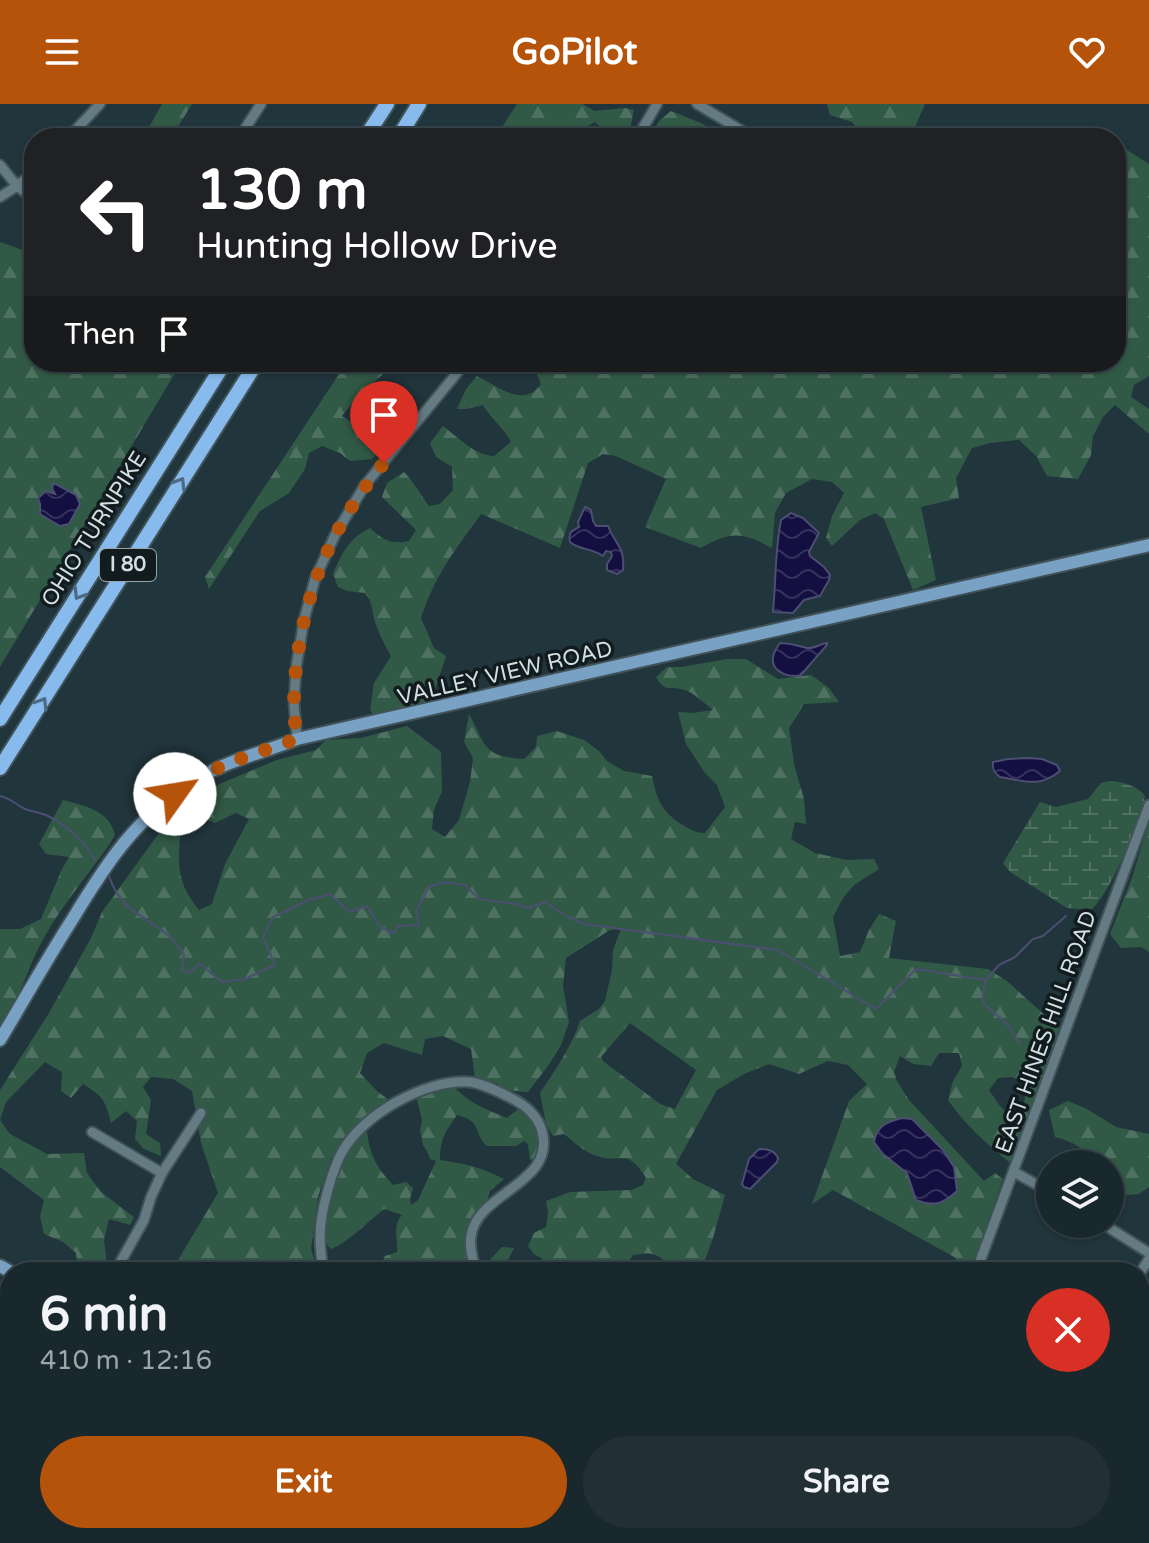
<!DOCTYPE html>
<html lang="en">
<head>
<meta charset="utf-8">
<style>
  body { margin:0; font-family:"Varela Round",sans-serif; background:#223035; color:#f1f3f6; height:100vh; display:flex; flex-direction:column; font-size:30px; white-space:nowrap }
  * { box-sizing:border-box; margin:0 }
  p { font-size:26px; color:#9fa6aa }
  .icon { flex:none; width:44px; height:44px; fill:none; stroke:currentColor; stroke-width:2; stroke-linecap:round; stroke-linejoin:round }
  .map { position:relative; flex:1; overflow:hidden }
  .panel { position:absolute; left:0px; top:1158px; width:1150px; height:282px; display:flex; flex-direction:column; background:#19282d; border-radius:32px 32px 0 0; box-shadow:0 2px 6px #0004,0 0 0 2px #374449 }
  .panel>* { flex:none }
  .guide { position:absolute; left:24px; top:24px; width:1102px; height:244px; border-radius:32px; box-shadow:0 2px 6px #0004,0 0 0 2px #374449; background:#202124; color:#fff; overflow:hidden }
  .buttons { position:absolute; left:1036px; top:1046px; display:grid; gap:16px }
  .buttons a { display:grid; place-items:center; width:88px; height:88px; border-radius:50%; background:#19282d; box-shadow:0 2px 6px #0004,0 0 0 2px #374449; font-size:40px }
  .pin { position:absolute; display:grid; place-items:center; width:68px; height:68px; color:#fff; margin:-82px -34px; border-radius:50% 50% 50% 0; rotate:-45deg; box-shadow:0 0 8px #0007 }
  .pin .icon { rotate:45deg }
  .me { position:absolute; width:88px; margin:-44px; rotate:58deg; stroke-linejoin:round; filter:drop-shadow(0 0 6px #0008) }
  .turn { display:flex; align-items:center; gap:28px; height:168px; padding:0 40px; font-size:36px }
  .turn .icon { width:104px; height:104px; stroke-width:2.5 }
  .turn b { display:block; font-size:56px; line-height:68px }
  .then { display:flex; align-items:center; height:76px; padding:0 40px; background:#0003; gap:16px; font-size:30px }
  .round { display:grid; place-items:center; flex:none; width:84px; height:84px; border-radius:42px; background:#223035 }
  .summary { display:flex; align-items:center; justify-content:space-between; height:136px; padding:0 40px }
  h1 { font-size:48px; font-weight:700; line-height:60px }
  .action { display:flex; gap:16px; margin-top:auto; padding:16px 40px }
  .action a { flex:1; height:92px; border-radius:48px; background:#b45309; color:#fff; font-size:32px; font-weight:700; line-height:92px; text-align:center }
  .action a+a { background:#223035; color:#f1f3f6 }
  header { display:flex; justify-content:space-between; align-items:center; height:104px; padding:0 40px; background:#b45309; color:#fff; font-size:36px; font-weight:700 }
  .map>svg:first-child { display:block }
  .forest { fill:url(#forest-firs); fill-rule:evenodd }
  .wetland { fill:url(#wetland-marsh) }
  .water { fill:url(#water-waves); stroke:#4c4e72; stroke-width:2 }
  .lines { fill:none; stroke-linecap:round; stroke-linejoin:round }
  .stream { stroke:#4c4e72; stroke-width:2 }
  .minor-casing { stroke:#415359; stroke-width:13 }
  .major-casing { stroke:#415359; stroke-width:16 }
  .highway-casing { stroke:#415359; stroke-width:18 }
  .minor { stroke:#647b83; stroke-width:9 }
  .major { stroke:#79a1c3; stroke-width:12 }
  .highway { stroke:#87baed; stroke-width:14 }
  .oneway { stroke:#4c6a86 }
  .route { stroke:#b45309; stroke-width:14; stroke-dasharray:0 25.2 }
  .labels { text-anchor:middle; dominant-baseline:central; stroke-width:7; stroke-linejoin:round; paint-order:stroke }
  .shield { fill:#121b1e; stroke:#98a4a8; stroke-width:2 }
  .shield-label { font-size:20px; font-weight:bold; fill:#d2dfe3 }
  .street-label { font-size:22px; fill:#d2dfe3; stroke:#121b1e }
</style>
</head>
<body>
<header><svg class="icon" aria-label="menu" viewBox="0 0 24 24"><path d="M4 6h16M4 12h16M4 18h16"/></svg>GoPilot<svg class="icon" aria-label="heart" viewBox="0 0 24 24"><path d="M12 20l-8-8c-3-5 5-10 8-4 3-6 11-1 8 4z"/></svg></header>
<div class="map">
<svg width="1149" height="1439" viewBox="0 0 1149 1439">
  <defs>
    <pattern id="forest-firs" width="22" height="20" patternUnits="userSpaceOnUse" patternTransform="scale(2)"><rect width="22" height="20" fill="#315a46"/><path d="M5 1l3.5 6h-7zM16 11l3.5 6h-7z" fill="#4e7161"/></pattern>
    <pattern id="wetland-marsh" width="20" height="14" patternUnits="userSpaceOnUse" patternTransform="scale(2)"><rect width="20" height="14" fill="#315a46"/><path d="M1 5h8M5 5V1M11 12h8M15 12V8" fill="none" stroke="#4e7161"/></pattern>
    <pattern id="water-waves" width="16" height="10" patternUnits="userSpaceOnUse" patternTransform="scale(2)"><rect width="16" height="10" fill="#131041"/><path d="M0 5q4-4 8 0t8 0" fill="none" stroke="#34325c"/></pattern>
  </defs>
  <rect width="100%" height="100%" fill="#21353c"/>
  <g class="forest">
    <path d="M162 0H192L171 34H143Z"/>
    <path d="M517 0H583L594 7 625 4 634 6C632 12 632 22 629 27 620 43 604 26 595 18L573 30 571 34H495Z"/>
    <path d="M827 0H925L915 23 937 34H865L852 18 830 11Z"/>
    <path d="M671 7 701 19 726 34H649L659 17Z"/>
    <path d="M1116 39 1149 60V272L1134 281 1131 293 1149 305V330L1115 301 1103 313 1093 332 1091 351 1078 375 1047 372 1036 352 1019 336 990 339 972 344 956 374 959 394 921 403 936 476 913 486 884 415 875 409 860 416 832 442 826 434 832 412 844 389 832 378 812 375 786 389 775 409 772 444C742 428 731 427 701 444L645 423 666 375 616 352 603 350 588 359 560 444 481 410C455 446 435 471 421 514L434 544 446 552 431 598 374 612 370 606 374 579 391 552C384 540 378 528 374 515 372 504 372 498 365 489L347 487 338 483 333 470C342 449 349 434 370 424 383 436 391 441 409 437L416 426 382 393 387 379 404 368C414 378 420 390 429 402L440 400 453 386 452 363 436 353 430 339 443 322C459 334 474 351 494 352L511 338C504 324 491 315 483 301L467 305H457L466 285 477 272C497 282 524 305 541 280L532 258H1116Z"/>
    <path d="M0 138 34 150V258L181 259 0 563Z"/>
    <path d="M347 258H395C377 277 357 292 342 312L360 324 380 330 386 341 372 355 350 357 340 349 322 342 309 349 305 365 289 389 260 407 209 485 205 473Z"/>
    <path d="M727 555H746L778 575 811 571 829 584 839 598 804 600 789 624 794 660 804 695 806 720 795 718 791 735 815 749 847 756 874 755 879 765 854 781 843 794 833 813 840 852 860 848 869 826 879 810 896 817 889 854 988 865 1007 877 1060 925 1028 1016 1019 1014 1024 1000 1027 980 1012 973 998 974 989 986 999 1001 1022 1024 1015 1051 1009 1058C986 1039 965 1021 948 996L953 977 962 962 959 949H939L931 962 913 960 900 952 894 968 897 977 909 996 984 1077 995 1069 1003 1075 970 1168H955L956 1154 833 1086 812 1100 849 997 867 980 848 961 828 957 799 970 769 960 744 970 717 986 676 1060 693 1075 725 1091 713 1134 705 1156 707 1168C699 1168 688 1170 681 1167 658 1157 663 1145 633 1151L623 1168H524L528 1162 543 1155 534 1150 528 1142 534 1129 546 1123 548 1108 546 1097 570 1088 631 1086 643 1081 646 1074C626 1042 622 1061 597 1052 584 1048 574 1038 564 1030L553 1032 546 1020 540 989C555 966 571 944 580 917L599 905 605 897 612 866 613 846 621 825 610 826 566 854 563 882 569 918 561 941 548 962 528 988 502 986 497 979 475 974 471 945 443 932 425 935 422 951 384 939 367 949 360 969 378 988 388 995 350 1027 331 1055 318 1093 311 1145 318 1168H171L218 1089 201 1039 192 987 173 975 151 973 143 983 151 996 146 1030 160 1039 161 1052 144 1045 135 1035 137 1017 126 1007 111 1019C106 997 103 992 83 980L71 994 61 987 62 968 45 958 6 998 0 1016 10 1030 47 1050 84 1049 87 1069 101 1088 134 1113 130 1121 109 1115 104 1136 107 1161 103 1168H78L76 1149 63 1138 44 1130 40 1112 44 1096 0 1063V986L49 909 91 834 102 808 159 729 180 731C178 764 177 778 199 806L212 800 225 760 249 715 236 709 215 719 207 716 217 681 277 656 316 646 326 636 361 634 407 622 441 648 442 687 434 706 432 725 445 733 459 716 470 678 473 654 464 638 469 610C487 643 482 652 524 655L536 643 537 632 557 627 584 636 599 647 607 657 624 667 652 672C657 695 660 706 681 720 690 725 694 729 705 729L725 703 717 681 705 669 686 640 678 608 693 609 713 606C705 600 694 589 685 586 671 581 665 590 656 573L667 563H682ZM630 919 696 966 675 1005 660 1000 603 957 601 953Z"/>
    <path d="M63 696C85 702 109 706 115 731L109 741C85 775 57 807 38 845 25 872 17 900 0 924V825H20L41 815 61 767 69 753 46 750 39 740Z"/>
    <path d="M1149 717V848L1141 843 1121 844 1110 830 1132 774Z"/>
    <path d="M454 983C469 999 487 1006 507 1014L517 1006 524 1005C527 1008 531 1011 533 1015 540 1025 540 1044 536 1055L530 1056 528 1040 524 1037 516 1042H487C472 1028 483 1017 457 1011 445 1028 440 1035 440 1056 465 1060 481 1063 504 1075L490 1087 486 1100 476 1111 473 1168H382L380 1162 385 1152 397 1148C398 1134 392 1122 402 1111L384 1105C371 1115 344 1142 330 1145L323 1133 329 1089 345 1049 361 1029 367 1028C370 1052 377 1064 393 1081L406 1078 413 1084 410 1095 411 1101 418 1096 436 1057 430 1055 427 1047 423 1041 420 1026 422 1016 416 992 432 985Z"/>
    <path d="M1068 997 1087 1005 1116 1023 1149 1030V1083L1139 1090 1119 1092 1110 1079V1060H1096C1086 1045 1072 1037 1055 1033L1049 1006Z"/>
    <path d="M502 1143 514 1144 502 1168H482L484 1162Z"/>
    <path d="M1149 1176V1261L1140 1253V1226L1142 1225 1146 1177Z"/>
    <path d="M223 1430H347L345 1439H218Z"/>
    <path d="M692 1430H770L779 1436V1439H686Z"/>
    <path d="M945 1430H1000L999 1439H934Z"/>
  </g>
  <path class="wetland" d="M1109 677C1121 677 1138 682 1145 692 1139 719 1111 789 1091 806L1067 804 1010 768 1003 759 1040 698 1056 703 1088 695 1101 679Z"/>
  <g class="water">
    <path d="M54 379 76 391 80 400 69 420 60 422 40 410V400L38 394 46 387 55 390 52 384Z"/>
    <path d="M585 403 591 406 593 417 596 422H608C615 441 625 441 623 466L617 470 607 466V460L612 452 611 448 606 447 603 452C592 444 579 446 570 438 568 429 571 427 579 423L578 418Z"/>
    <path d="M791 409 803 414 819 429 809 448 810 452 824 463 830 471 829 476 820 492 804 496 793 509 773 508C776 476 775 446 781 416Z"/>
    <path d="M780 539C790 539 798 542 807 544 814 545 820 540 827 539V541L800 572C777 573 764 560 780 539Z"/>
    <path d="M1029 654 1042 655 1057 661 1060 667C1040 684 1024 677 1000 673 994 669 992 665 993 658L1008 655Z"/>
    <path d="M902 1014 912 1015 943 1046 954 1063 957 1087C943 1100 934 1103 916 1096L907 1069 883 1050 874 1038C877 1021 887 1018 902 1014Z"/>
    <path d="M759 1045C768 1045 774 1046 778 1054L777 1058 750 1085 744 1083 742 1080 749 1055Z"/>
  </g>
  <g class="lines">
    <g class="stream">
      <path d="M0 692C10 694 14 699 23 704 31 708 40 708 48 712 66 721 86 738 95 757"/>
      <path d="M109 772C120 806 143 811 168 831 175 836 179 844 184 851L182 866 189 869 199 859 222 878 245 875 275 861 263 833 273 813 309 796 330 790 349 808 367 802 381 824 394 829 398 822 419 821 416 807 429 783 444 778 465 781 479 795 515 800 528 804 545 798 568 813 584 820 778 846 876 905 916 865 986 876 999 861 1015 853 1033 835 1043 832 1066 812"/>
      <path d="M986 877C977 904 988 902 1005 918 1011 924 1015 933 1020 940"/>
    </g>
    <g class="minor-casing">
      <g id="minor">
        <path d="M697 0 754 34"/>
        <path d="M68 34 100 0"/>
        <path d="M239 34 261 0"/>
        <path d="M637 34 657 0"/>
        <path d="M0 61 17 82 34 95"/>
        <path d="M0 93 17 82 34 68"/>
        <path d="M297 635 294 600 296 564 304 516 315 475 335 431 365 381 466 258"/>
        <path d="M92 1028 162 1069"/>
        <path d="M1014 1068 1050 1088"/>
        <path d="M1103 1120 1149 1149"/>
        <path d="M115 1168 144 1116 151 1093 162 1069 201 1009"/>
        <path d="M324 1168C316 1132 321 1107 332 1072 335 1065 337 1057 341 1050 361 1011 425 975 469 978 482 979 497 987 509 993 524 1000 537 1010 542 1027 556 1080 477 1088 471 1132 469 1144 473 1156 476 1168"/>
        <path d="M976 1168 1149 701"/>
        <path d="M1140 1169 1149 1155"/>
        <path d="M1140 1311 1149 1314"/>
        <path d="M1038 1430 1063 1439"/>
        <path d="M161 1439 168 1430"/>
        <path d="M876 1439 879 1430"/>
      </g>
    </g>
    <g class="major-casing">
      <g id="major">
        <path d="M0 936C24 896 47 855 72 816 107 758 137 712 196 676 227 656 263 649 297 635L1149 441"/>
        <path d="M0 1162 11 1168"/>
        <path d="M448 1430 462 1439"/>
      </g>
    </g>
    <g class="highway-casing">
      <g id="highway">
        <path d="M365 34 387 0"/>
        <path d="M398 34 419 0"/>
        <path d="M0 615 225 258"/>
        <path d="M0 664 257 258"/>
      </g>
    </g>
    <use href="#minor" class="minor"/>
    <use href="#major" class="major"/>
    <use href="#highway" class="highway"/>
  </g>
  <defs><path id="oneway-chevron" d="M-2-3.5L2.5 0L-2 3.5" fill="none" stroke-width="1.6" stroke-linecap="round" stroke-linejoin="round" transform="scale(2)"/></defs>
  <g class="oneway">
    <use href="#oneway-chevron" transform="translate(180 379) rotate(-58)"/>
    <use href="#oneway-chevron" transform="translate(79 490) rotate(122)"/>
    <use href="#oneway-chevron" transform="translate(42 599) rotate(-58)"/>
  </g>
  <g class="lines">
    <path class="route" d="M175 690 198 674 228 659 297 635C292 604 294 573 299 542 311 471 338 414 384 359"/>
  </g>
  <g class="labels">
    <rect class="shield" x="100" y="445" width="56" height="32" rx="6"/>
    <g class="shield-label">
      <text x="128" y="461">I 80</text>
    </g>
    <g class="street-label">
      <text transform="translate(94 425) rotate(-58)">OHIO TURNPIKE</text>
      <text transform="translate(505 569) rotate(-13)">VALLEY VIEW ROAD</text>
      <text transform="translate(1046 928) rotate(-70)">EAST HINES HILL ROAD</text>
    </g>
  </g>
</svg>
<div class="buttons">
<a><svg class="icon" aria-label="layers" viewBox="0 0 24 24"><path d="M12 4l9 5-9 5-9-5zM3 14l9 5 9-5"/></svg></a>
</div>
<div class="pin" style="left:384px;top:359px;background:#d93025"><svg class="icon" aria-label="arrive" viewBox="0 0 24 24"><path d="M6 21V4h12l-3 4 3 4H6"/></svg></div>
<svg class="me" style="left:175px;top:690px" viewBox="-20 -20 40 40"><circle r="19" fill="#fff"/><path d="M0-13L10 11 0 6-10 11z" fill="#b45309"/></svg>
<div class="guide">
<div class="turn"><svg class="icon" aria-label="left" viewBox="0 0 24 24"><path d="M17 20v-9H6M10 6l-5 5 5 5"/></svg><div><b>130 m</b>Hunting Hollow Drive</div></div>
<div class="then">Then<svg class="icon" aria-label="arrive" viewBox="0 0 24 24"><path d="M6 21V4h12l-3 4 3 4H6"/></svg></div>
</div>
<section class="panel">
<div class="summary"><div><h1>6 min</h1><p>410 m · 12:16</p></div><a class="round" style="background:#d93025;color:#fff"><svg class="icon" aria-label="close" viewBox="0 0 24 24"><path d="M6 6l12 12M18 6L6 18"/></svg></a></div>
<div class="action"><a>Exit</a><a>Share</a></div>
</section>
</div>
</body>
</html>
